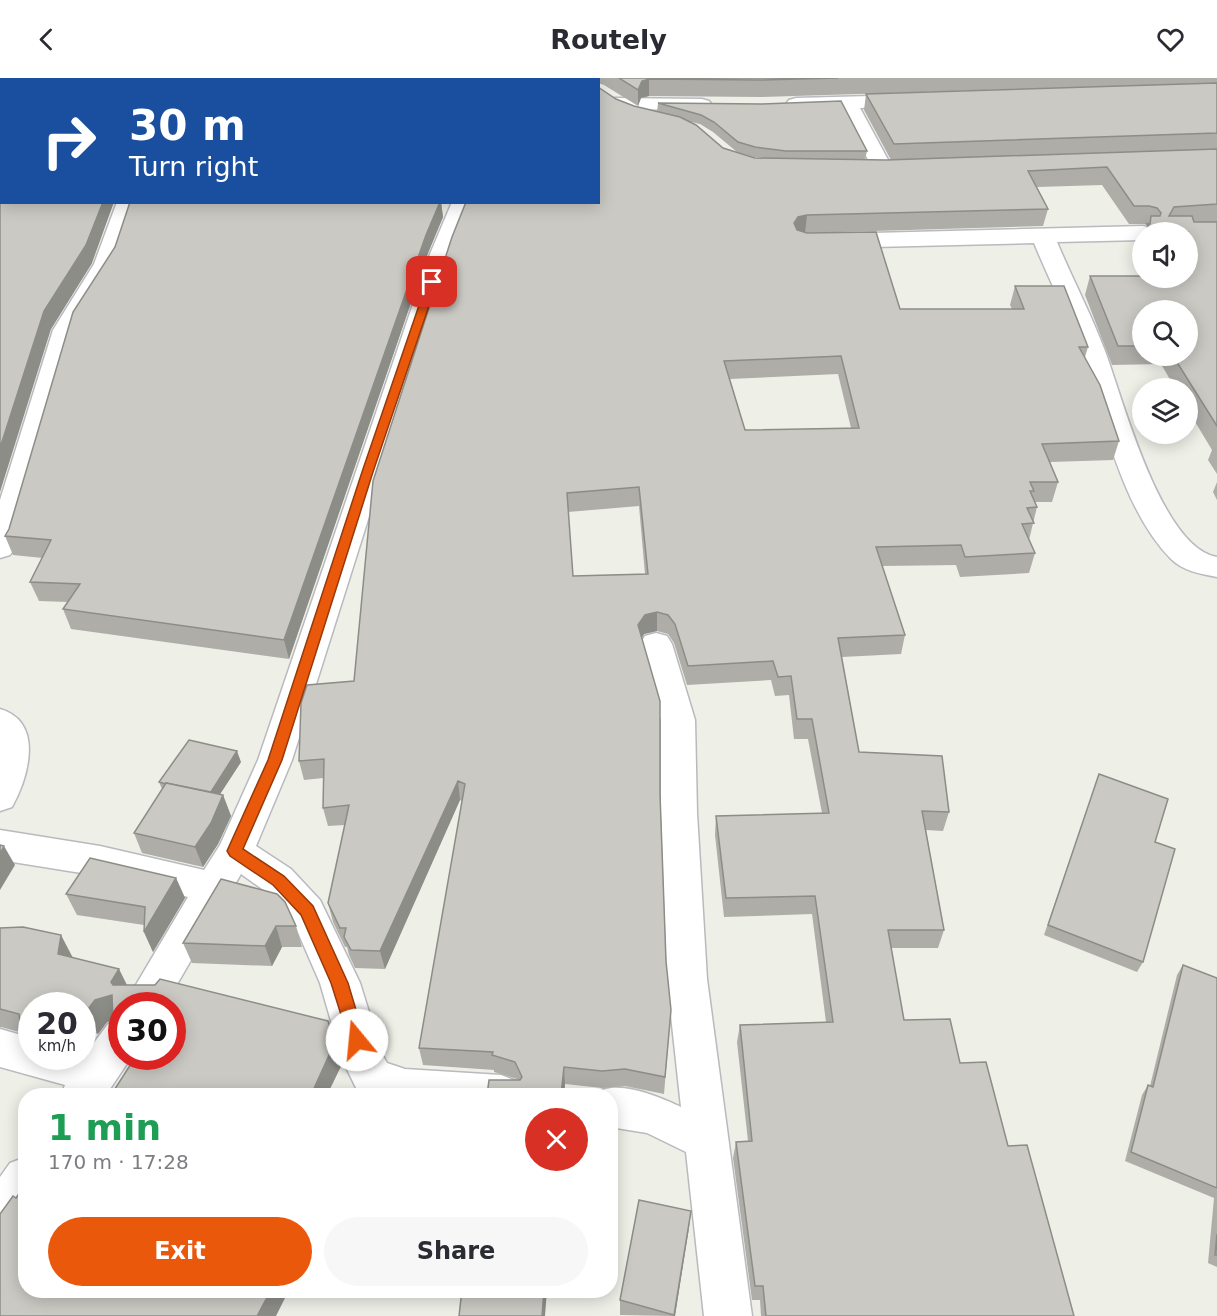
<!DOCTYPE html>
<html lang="en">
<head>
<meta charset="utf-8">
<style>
  body { margin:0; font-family:"DejaVu Sans",sans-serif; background:#f7f7f7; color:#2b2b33; height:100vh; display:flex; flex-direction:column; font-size:22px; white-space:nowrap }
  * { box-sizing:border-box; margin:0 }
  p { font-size:20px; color:#7c7c81 }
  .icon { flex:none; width:33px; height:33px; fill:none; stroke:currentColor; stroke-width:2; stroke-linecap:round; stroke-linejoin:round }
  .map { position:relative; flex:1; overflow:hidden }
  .details { position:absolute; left:18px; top:1010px; width:600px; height:210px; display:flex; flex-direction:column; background:#fff; border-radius:24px; box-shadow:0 3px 15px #0003 }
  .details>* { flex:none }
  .hud { position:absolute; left:0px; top:0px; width:600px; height:126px; box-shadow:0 3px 15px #0003; background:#1a4fa0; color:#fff; overflow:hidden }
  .fabs { position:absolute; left:1132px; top:144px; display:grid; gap:12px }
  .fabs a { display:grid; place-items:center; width:66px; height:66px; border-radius:50%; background:#fff; box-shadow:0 3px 15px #0003; font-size:30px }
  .speed { position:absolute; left:18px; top:914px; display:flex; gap:12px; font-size:30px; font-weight:700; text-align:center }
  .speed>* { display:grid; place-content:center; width:78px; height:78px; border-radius:50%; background:#fff; box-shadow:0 3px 15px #0003; line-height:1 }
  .speed small { font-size:15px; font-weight:400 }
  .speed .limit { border:9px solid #d22; background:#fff; color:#111 }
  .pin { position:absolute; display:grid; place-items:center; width:51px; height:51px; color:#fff; margin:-26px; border-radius:12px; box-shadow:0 3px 9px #0006 }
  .me { position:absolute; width:66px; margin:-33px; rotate:343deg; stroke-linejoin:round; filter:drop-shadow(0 0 4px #0008) }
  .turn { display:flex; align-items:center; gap:21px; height:126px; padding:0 30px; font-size:27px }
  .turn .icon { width:78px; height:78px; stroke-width:2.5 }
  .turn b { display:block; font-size:42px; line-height:51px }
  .round { display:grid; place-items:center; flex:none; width:63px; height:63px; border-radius:32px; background:#f7f7f7 }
  .head { display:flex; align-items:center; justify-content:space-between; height:102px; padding:0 30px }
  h1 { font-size:36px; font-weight:800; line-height:45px; color:#1e9e55 }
  .cta { display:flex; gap:12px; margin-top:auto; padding:12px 30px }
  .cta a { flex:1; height:69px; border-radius:36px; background:#ea580c; color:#fff; font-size:24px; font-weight:800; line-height:69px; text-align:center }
  .cta a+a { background:#f7f7f7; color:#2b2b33 }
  header { display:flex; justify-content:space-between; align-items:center; height:78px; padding:0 30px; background:#fff; font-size:27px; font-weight:800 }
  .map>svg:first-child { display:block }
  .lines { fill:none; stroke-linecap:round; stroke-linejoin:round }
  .minor-casing { stroke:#b9babf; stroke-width:3 }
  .minor { fill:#fff; fill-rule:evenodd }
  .wall { fill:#aeada8; fill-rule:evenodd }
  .shaded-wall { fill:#8d8d88 }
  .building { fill:#cac9c3; stroke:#8d8d88; stroke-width:1.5; fill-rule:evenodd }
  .route { fill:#ea580c; stroke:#983908; stroke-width:1.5 }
</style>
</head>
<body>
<header><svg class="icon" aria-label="back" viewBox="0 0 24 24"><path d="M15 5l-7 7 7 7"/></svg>Routely<svg class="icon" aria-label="heart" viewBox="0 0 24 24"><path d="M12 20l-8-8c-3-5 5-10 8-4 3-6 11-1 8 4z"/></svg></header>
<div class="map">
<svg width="1217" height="1238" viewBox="0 0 1217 1238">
  <rect width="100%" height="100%" fill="#eeefe7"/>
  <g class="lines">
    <g class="minor-casing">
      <g id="minor">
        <path d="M909 17 916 19 919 23 916 27 860 30 893 91 890 95 883 97 876 95 873 91 841 31 796 32 789 30 786 26 789 22 796 20Z"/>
        <path d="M615 20 702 21 709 23 712 27 709 31 702 33 608 30 605 26 608 22Z"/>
        <path d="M117 124H139L118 186 77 252 15 470 10 477 0 480V422L53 252 94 186Z"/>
        <path d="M452 124H474L452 176 292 682 256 768 291 791 320 822 360 905 382 976 387 985 405 991 501 997 516 1003 522 1017H367L358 1014 342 981 320 905 293 843 265 813 241 796 165 927H124L188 819 100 798 0 782V752L100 768 204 792 220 767 258 682 430 176Z"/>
        <path d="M1143 148 1151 150 1154 154H1143V162L1057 164C1072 200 1091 236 1105 273 1123 321 1161 470 1217 479V499C1201 496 1183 493 1171 481 1121 430 1104 340 1080 274 1067 237 1049 201 1034 165L833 170 825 168 822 163 825 158 833 156Z"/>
        <path d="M656 555 667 558 672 566 695 642 697 735 707 901 752 1238H704L686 1074 647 1055 610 1049V1017H594C613 999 660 1019 681 1029L667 901 661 735V642L640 566 645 558Z"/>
        <path d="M0 631C44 644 29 698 12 729L0 733Z"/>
        <path d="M122 941V978H132L106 1017H61L65 1007 0 989V951L32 960V978H82V973L87 974 108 946Z"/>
        <path d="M26 1079V1139L16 1153 0 1159V1099L10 1085Z"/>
      </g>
    </g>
    <use href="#minor" class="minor"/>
  </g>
  <g class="wall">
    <path d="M0 0H1217V5L760 19 649 18 641 20 638 28 604 7 598 5V2H2L92 185 51 251Z"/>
    <path d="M1217 5V144H1206H1217V396L1208 382 1212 372 1188 332V310H1175L1161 286 1112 287 1085 217 1090 198 1188 200V154H1145L1147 147 1144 146H1129L1102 107 1037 109 1048 131 1043 148 805 155 900 231H1012L1010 227 1015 208 1088 269 1085 279 1119 363 1113 382 1050 384 1058 404 1052 424H1035L1037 429 1029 462 1035 475 1029 495 960 499 956 487 882 488 905 557 901 576 842 579 859 674 949 734 943 753 926 752 944 852 938 870H891L904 942 960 985 1008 1068 1074 1238H761L760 1222H752L733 1080 736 1064 748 1063 737 964 740 947 826 944 812 836 724 839 715 757 716 738 822 735 808 661H794L789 617 775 618 771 602 687 607 674 565 668 556 657 553 644 556 642 560 660 716 666 883 671 932 664 1016 625 1008 602 1010 565 1006 564 1017H487L518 1002 517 1001 494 994V992L423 987 419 970 462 723 460 722 385 891 355 890 349 877 347 869H345L333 844 328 825 345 747 328 748 323 730V700L304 702 299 683 354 603 616 21 634 28 657 34 658 25 867 73 865 82H891L864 32 866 16ZM687 43 700 46 713 54 737 74 754 79 762 80H755L723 70ZM1143 232 1188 278H1143ZM838 296 851 350 745 352 730 301ZM639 428 645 496 573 498 568 434Z"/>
    <path d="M130 124H441L443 139 428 175 289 581 71 551 63 531 68 524 39 523 30 504 43 480 13 477 5 458 9 451 115 169Z"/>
    <path d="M1217 404V422L1213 414Z"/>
    <path d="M241 684 220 716 223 717 231 738 218 766 203 789 142 775 134 755 162 711 159 704Z"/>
    <path d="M1099 696 1155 764 1143 884 1137 894 1044 857Z"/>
    <path d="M176 800 185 820 153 874 144 854V847L77 837 66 816Z"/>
    <path d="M221 801 296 848 302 869H282L272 888 192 885 183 865Z"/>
    <path d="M0 850 72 879 127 907 342 986 327 1017H111L172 927H122V958L113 942 107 944 98 956 90 953 82 967V927H32V959L30 957 1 949 0 950Z"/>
    <path d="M1183 887 1217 900V1189L1208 1185 1214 1120 1125 1083 1142 1017 1148 1007 1150 1008 1177 897Z"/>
    <path d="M691 1133 675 1238 620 1237V1222Z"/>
  </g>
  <g class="shaded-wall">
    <path d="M649 1V18L641 20 638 28V12L642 3Z"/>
    <path d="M103 124H114L92 185 51 251 0 414V370L44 233Z"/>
    <path d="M440 124H441L443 139 428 175 289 581 284 562 426 157Z"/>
    <path d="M807 137 805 155 796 157 794 145 798 139Z"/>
    <path d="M657 534V553L644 556 638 567V547L645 537Z"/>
    <path d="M237 673 241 684 213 727 209 716Z"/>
    <path d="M458 703 460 722 385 891 380 873Z"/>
    <path d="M223 717 231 738 218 766 203 789 195 769Z"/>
    <path d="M4 768 15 787 0 812V776Z"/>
    <path d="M176 800 185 820 153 874 144 854Z"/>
    <path d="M276 848 282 869 272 888 265 868Z"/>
    <path d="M61 857 73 880 58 876Z"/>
    <path d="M119 891 130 913 122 926 111 904Z"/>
    <path d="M112 917 122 940 107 944 98 956 86 934 95 922Z"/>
    <path d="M82 940 90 953 82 967Z"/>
    <path d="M335 964 342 986 327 1017H311Z"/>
    <path d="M564 989 565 1006 564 1017H561Z"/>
    <path d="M691 1133 689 1150 675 1238H674Z"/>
    <path d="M271 1212H289L276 1238H257Z"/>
    <path d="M544 1212H547L545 1238H542Z"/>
  </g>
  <g class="building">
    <path d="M0 0H596V2H2V124H103L86 167 44 233 0 370Z"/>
    <path d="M619 0H838L761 2 649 1 642 3 638 12Z"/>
    <path d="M1217 5V55L894 66 866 16Z"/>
    <path d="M598 9 616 21 634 28 680 39 696 47 723 70 755 80 886 82 1217 71V126L1174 129 1169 138H1192L1194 144H1217V348L1173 278H1188V232H1143V268H1118L1090 198H1143V200H1188V154H1153L1147 146H1150L1151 138H1160L1161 135 1157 130 1149 128H1134L1107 89 1028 93 1048 131 807 137 798 139 794 145 797 152 807 155 876 154 900 231H1024L1015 208H1064L1088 269H1079L1100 307 1119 363 1042 366 1058 404H1030L1034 413H1030L1037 429 1027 430 1034 445 1022 446 1035 475 965 479 961 467 876 469 905 557 838 560 859 674 942 678 949 734 922 733 944 852H888L904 942 950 941 960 985 986 984 1008 1068 1027 1067 1074 1238H766L763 1208H755L736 1064 752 1063 740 947 833 944 815 818 726 820 716 738 829 735 812 641H797L791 598 778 599 773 583 688 588 675 546 668 537 657 534 645 537 638 547 660 623V716L666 883 671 932 665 999 625 991 602 993 564 989 561 1017H487L489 1002H520L522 999 515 984 492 977 493 974 419 970 465 706 458 703 380 873 351 872 344 859 346 850H340L328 825 349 727 323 730 324 681 299 683 301 625 307 607 354 603 373 403 452 159 466 124H598ZM841 278 859 350 745 352 724 283ZM639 409 648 496 573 498 567 415Z"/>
    <path d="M841 23 867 73H786L755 69 738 64 714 44 701 37 658 25 761 26Z"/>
    <path d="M130 124H440L426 157 284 562 63 531 80 506 30 504 51 462 5 458 9 451 73 234 115 169Z"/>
    <path d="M189 662 237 673 211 714 166 705V706L159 704Z"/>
    <path d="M1099 696 1168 721 1155 764 1175 771 1143 884 1048 847Z"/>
    <path d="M166 705 223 717 211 745 195 769 134 755Z"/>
    <path d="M0 767 4 768 0 776Z"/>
    <path d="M90 780 176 800 144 854 145 829 66 816Z"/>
    <path d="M221 801 277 816 285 824 296 848H276L265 868 183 865Z"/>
    <path d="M23 849 61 857 58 876 119 891 111 904 113 907H155L160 901 328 943 335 964 311 1017H111L136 978H172V927H122V944L113 942 112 917 95 922 86 934 82 933V927H32V944L20 942 19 936 0 931V850Z"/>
    <path d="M1183 887 1217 900V1110L1131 1074 1148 1007 1153 1009Z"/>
    <path d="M26 1106V1212H271L257 1238H0V1136L13 1118 16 1120Z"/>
    <path d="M639 1122 691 1133 674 1237 620 1222Z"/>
    <path d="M1217 1156V1177H1215Z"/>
    <path d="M462 1212H544L542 1238H459Z"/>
  </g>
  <path class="route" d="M432 201 437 204 373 394 282 682 243 771 284 798 313 828 348 905 365 962 363 967 357 969 351 967 349 962 331 905 301 837 273 807 230 778 227 773 268 682 362 394 427 204Z"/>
</svg>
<div class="fabs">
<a><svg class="icon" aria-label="sound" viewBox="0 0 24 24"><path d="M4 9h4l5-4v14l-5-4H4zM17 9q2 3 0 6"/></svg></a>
<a><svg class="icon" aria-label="search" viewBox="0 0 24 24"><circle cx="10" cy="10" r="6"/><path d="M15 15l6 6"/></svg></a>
<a><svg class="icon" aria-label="layers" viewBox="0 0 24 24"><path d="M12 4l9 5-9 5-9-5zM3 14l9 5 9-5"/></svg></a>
</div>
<div class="speed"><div>20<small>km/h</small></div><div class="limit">30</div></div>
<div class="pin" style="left:432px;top:204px;background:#d93025"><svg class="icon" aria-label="arrive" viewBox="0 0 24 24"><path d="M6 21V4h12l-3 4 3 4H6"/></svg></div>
<svg class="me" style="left:357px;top:962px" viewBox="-20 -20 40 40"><circle r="19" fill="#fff"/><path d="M0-13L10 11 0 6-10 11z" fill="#ea580c"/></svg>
<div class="hud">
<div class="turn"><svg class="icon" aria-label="right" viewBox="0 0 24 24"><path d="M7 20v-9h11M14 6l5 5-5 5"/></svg><div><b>30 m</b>Turn right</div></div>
</div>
<section class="details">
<div class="head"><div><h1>1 min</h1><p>170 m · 17:28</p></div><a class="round" style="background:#d93025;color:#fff"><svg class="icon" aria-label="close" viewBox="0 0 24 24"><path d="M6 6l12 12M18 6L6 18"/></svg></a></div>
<div class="cta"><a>Exit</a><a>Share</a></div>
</section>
</div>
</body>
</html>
